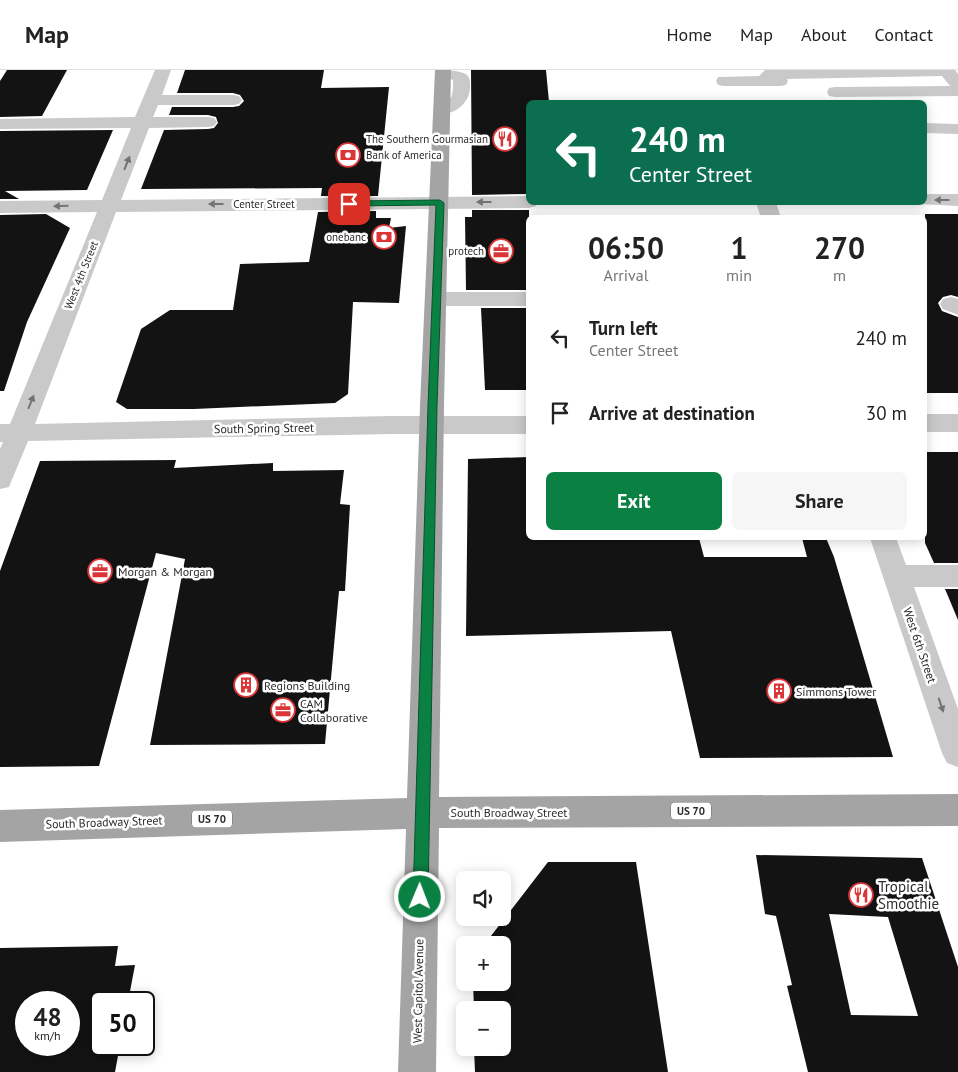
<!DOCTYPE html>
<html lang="en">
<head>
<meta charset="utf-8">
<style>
  body { margin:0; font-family:"PT Sans",sans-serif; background:#f6f6f6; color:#222; height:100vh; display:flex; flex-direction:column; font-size:19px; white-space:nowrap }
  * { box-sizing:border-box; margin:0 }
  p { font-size:16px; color:#767676 }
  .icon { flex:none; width:28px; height:28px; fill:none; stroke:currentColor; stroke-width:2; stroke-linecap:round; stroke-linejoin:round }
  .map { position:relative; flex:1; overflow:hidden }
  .sheet { position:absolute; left:526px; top:145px; width:401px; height:325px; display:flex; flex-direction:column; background:#fff; border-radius:8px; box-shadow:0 2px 12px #0003 }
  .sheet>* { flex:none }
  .top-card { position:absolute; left:526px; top:30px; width:401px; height:105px; border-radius:8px; box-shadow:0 2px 12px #0003; background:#0b6e4f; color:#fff; overflow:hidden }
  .controls { position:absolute; left:456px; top:801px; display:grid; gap:10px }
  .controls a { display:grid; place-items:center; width:55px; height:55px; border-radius:8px; background:#fff; box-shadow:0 2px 12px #0003; font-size:25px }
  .speed { position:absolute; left:15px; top:921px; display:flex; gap:10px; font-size:25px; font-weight:700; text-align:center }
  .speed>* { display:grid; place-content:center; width:65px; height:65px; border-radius:50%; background:#fff; box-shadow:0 2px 12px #0003; line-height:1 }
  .speed small { font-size:12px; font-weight:400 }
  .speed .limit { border:2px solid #111; border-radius:8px; background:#fff; color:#111 }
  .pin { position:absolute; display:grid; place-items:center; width:42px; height:42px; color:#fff; margin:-21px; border-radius:10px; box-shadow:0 2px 8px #0006 }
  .me { position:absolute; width:55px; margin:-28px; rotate:1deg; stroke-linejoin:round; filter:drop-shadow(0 0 4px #0008) }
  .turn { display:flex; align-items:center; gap:18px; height:105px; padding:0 20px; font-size:22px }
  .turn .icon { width:65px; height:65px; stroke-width:2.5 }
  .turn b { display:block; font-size:35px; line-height:42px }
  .eta { display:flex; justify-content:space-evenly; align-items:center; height:85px; text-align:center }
  .eta b { font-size:30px; font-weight:800; line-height:35px }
  .cta { display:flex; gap:10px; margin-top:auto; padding:10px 20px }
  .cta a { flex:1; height:58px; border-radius:8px; background:#0b8043; color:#fff; font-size:20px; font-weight:800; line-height:58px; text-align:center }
  .cta a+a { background:#f6f6f6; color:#222 }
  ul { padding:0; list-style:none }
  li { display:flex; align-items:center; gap:15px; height:75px; padding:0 20px }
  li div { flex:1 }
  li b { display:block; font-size:19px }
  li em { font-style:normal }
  header { display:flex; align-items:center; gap:30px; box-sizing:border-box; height:70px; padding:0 25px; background:#fff; border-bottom:1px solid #e0e0e0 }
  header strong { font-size:24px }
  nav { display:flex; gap:28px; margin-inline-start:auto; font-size:18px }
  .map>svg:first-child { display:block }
  .building { fill:#131313; fill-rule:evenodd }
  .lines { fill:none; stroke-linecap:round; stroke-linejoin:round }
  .minor { fill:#c9c9c9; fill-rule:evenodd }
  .major { fill:#a4a4a4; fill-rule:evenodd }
  .oneway { fill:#737373 }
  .route { fill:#0b8043; stroke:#07532c }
  .labels { text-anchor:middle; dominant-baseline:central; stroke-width:5; stroke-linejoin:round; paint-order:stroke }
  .far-poi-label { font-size:11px; fill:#2c2c2c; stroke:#fff; text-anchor:end }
  .far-street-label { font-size:11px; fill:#2c2c2c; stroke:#fff }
  .shield { fill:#fff; stroke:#6b6b6b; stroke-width:1 }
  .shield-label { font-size:11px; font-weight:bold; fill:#2c2c2c }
  .street-label { font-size:12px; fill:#2c2c2c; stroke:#fff }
  .poi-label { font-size:12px; fill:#2c2c2c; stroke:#fff; text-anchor:start }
  .near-poi-label { font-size:15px; fill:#2c2c2c; stroke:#fff; text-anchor:start }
</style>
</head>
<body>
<header>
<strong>Map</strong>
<nav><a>Home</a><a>Map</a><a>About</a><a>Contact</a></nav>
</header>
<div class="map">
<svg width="958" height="1002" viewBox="0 0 958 1002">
  <rect width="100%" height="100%" fill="#fff"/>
  <g class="building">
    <path d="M7 0H67L42 46 0 47V11Z"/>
    <path d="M185 0H324L321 18 389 17 378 126H321L322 118 141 119 164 60 208 59 214 58 218 53 216 47 208 45H169L172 37H233L239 36 244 31 240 25 233 23H177Z"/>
    <path d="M471 0H546L549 32H529V124L472 125Z"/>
    <path d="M113 60 87 120 5 121 19 129H0V61Z"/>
    <path d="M472 140H529V220H466L465 147H472Z"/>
    <path d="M376 141V148H391L389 158 406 156 399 233 353 232 348 324 335 333 194 339H127L116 332 141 259 170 240H233L240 194 309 192 318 142Z"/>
    <path d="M46 144 70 158 27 252 4 321H0V145Z"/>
    <path d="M925 144H958V227L951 225 943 227 938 233 942 241 958 247V323H925Z"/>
    <path d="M481 238H529V320H485Z"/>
    <path d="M925 382H958V493H934L925 473Z"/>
    <path d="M529 387V468H699L704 487H807L802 468H826L834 487 893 687 700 688 671 561 466 566 468 389Z"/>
    <path d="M176 390 174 398 273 393V401L344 400 340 434 350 435 345 521H339L325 674 150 675 185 489 156 483 99 696 0 697V501L40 391Z"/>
    <path d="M945 519H958V550Z"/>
    <path d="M756 785 922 788 958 897V1002H808L787 916 792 915 776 846 765 844ZM829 844 888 847 918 946 851 945Z"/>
    <path d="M548 792H636L668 1002H475L474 978H502V940H474L473 912H502V875H484Z"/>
    <path d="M118 876 115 896 135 895 128 932H101V975H120L115 1002H0V878ZM26 932H69V975H26Z"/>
  </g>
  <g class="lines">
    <g class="minor">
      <path d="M155 0H171L162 25H233L239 26 242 30 239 34 233 35H158L153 47H208L214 48 217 52 214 56 208 57 149 58 121 130 529 126V132H538L536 136 529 138 116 142 35 354 390 346H529V364H390L28 371 9 417 0 419V379L3 372H0V354H10L97 142 0 143V131L102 130 131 58 0 59V49L135 47Z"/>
      <path d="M435 0C445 0 458 0 466 4 470 7 470 11 470 15 471 33 454 47 436 43L433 39C444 23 454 41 453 10L437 3Z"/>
      <path d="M765 0H955L958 4V26L835 27 829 26 827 22 829 18 835 17 950 16 942 6 787 9 788 11 786 15 780 16H724L718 15 716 11 718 7 759 6Z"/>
      <path d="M925 53 958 54V64L925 63Z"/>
      <path d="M925 124H958V136L918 134 917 132H925Z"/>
      <path d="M756 132H776L781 148H761Z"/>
      <path d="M437 222H529V236H437L429 234 426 229 429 224Z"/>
      <path d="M951 227 958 229V245L943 239 940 234 943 229Z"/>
      <rect x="925" y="344" width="33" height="18"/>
      <path d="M870 468H896L906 495H958V517H914L958 639V697L947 693 942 683Z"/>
    </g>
    <path class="major" d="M435 0H451L444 336 439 727 958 724V756L439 758 436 1002H398L406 759 0 772V740L407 728 420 336Z"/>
  </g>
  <defs><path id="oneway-solid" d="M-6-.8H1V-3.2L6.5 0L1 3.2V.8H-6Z" transform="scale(1.25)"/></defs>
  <g class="oneway">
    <use href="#oneway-solid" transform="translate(127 93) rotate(-68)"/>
    <use href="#oneway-solid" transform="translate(942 130) rotate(180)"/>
    <use href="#oneway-solid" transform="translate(484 132) rotate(180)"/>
    <use href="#oneway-solid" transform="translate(216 134) rotate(180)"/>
    <use href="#oneway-solid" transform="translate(61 136) rotate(179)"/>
    <use href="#oneway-solid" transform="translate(31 332) rotate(-68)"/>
    <use href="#oneway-solid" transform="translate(941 635) rotate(71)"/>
  </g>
  <path class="route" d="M440 130 444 133 437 336 428 827 425 832 420 834 415 832 413 827 428 336 436 135 349 136 345 134 349 131Z"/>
  <defs>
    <g id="restaurant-ring" transform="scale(1.25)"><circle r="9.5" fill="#fff" stroke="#db3637" stroke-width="1.5"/><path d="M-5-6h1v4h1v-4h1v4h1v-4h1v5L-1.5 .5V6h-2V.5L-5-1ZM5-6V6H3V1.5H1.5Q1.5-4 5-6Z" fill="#db3637"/></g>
    <g id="bank-ring" transform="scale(1.25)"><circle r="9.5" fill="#fff" stroke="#db3637" stroke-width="1.5"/><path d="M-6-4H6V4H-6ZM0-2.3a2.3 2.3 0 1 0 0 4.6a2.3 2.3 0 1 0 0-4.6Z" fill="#db3637"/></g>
    <g id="office-ring" transform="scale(1.25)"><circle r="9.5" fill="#fff" stroke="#db3637" stroke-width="1.5"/><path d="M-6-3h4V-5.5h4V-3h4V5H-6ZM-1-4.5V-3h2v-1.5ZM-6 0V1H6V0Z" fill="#db3637"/></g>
    <g id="building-ring" transform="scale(1.25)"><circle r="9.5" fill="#fff" stroke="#db3637" stroke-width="1.5"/><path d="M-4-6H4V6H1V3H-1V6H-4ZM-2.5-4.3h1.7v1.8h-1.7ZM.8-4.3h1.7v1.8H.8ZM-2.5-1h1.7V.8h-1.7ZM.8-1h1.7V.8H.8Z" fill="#db3637"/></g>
  </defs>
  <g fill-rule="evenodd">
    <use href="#restaurant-ring" x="505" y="69"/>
    <use href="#bank-ring" x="348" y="85"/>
    <use href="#bank-ring" x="384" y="167"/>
    <use href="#office-ring" x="501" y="181"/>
    <use href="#office-ring" x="100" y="501"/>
    <use href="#building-ring" x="246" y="615"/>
    <use href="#building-ring" x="779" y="621"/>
    <use href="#office-ring" x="283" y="640"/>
    <use href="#restaurant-ring" x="861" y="825"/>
  </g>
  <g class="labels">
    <g class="far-poi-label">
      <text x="488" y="69">The Southern Gourmasian</text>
      <text x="366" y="85" text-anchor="start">Bank of America</text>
      <text x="366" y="167">onebanc</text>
      <text x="484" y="181">protech</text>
    </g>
    <g class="far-street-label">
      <text x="264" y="134">Center Street</text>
      <text transform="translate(81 205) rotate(-68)">West 4th Street</text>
    </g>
    <g class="shield">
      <rect x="671" y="732.5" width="40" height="17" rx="4"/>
      <rect x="192" y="740.5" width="40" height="17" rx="4"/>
    </g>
    <g class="shield-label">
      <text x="691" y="741">US 70</text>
      <text x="212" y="749">US 70</text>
    </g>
    <g class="street-label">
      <text transform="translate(264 358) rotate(-1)">South Spring Street</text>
      <text transform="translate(920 575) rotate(71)">West 6th Street</text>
      <text x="509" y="742">South Broadway Street</text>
      <text transform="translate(104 752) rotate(-2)">South Broadway Street</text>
      <text transform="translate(418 921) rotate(-89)">West Capitol Avenue</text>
    </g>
    <g class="poi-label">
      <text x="118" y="501">Morgan &amp; Morgan</text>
      <text x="264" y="615">Regions Building</text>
      <text x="796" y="621">Simmons Tower</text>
      <text x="300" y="633">CAM<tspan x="300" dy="14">Collaborative</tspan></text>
    </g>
    <g class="near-poi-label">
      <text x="878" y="816">Tropical<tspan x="878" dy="17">Smoothie</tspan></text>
    </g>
  </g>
</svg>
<div class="controls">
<a><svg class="icon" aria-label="sound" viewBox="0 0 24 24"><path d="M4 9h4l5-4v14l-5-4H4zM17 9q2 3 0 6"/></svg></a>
<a>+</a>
<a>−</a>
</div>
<div class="speed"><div>48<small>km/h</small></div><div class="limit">50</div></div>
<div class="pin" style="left:349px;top:134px;background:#d93025"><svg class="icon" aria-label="arrive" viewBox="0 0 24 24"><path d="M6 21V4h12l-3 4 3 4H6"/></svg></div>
<svg class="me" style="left:420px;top:827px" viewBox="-20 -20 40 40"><circle r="17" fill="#0b8043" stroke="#fff" stroke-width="3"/><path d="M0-11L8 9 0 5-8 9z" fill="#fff"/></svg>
<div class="top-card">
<div class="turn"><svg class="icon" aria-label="left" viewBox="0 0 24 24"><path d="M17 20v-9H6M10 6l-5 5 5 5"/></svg><div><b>240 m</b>Center Street</div></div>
</div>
<section class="sheet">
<div class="eta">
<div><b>06:50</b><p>Arrival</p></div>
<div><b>1</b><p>min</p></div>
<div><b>270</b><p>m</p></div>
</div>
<ul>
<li><svg class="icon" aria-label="left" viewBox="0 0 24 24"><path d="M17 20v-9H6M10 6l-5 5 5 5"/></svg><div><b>Turn left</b><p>Center Street</p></div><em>240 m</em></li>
<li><svg class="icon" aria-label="arrive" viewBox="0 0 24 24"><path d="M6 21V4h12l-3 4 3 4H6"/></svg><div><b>Arrive at destination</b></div><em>30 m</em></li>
</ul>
<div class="cta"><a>Exit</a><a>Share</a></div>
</section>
</div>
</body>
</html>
